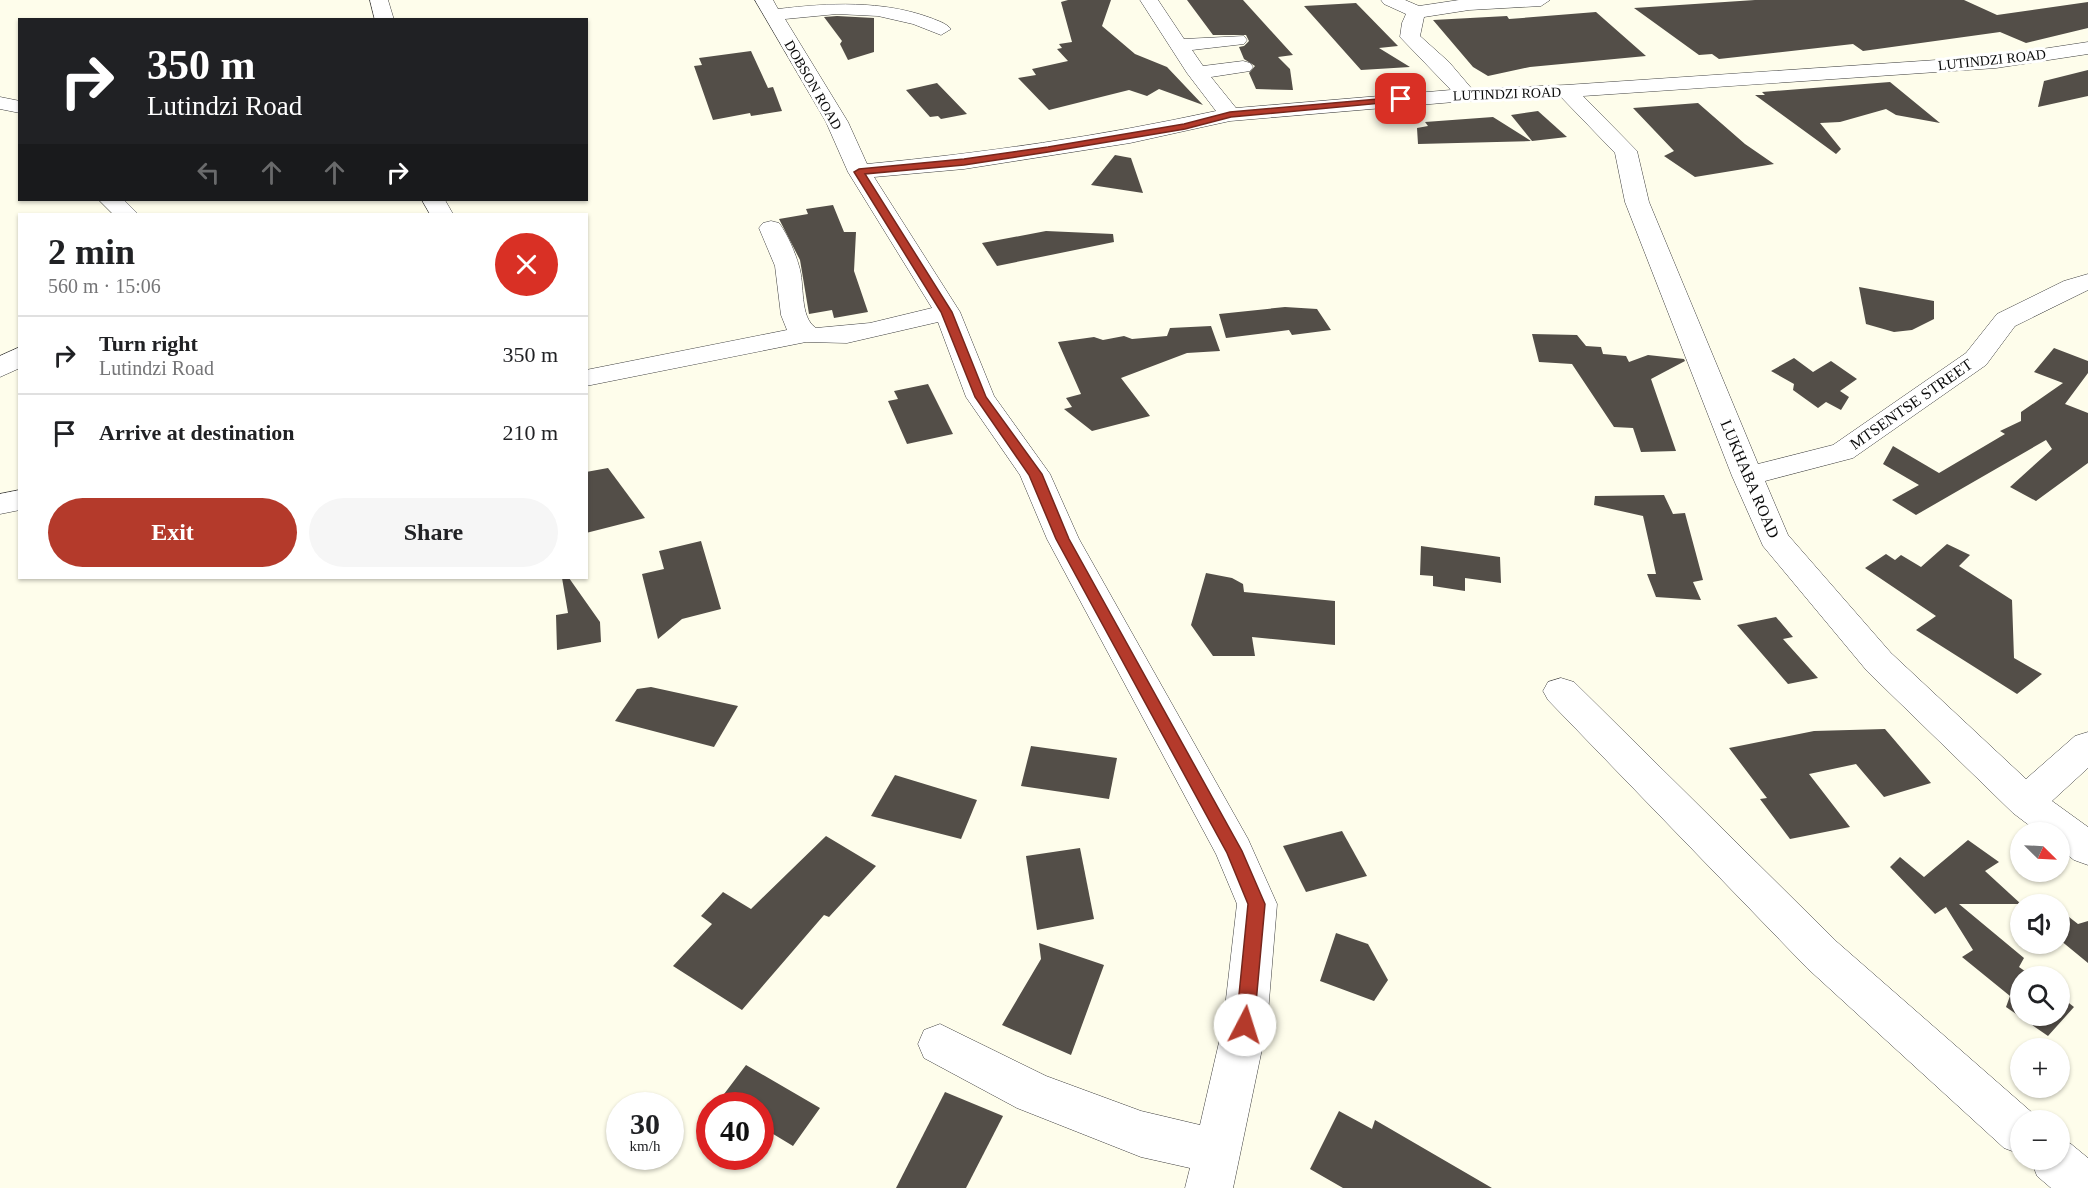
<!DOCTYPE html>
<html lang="en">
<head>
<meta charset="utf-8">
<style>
  body { margin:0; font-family:Georgia,serif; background:#f6f6f6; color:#202124; height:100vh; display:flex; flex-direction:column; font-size:22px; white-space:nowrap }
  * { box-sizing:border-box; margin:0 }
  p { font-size:20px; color:#757577 }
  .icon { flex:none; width:33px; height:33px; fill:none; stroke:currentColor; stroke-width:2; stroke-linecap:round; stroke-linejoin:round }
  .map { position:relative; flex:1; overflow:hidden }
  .panel { position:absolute; left:18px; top:213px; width:570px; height:366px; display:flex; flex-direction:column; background:#fff; border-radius:0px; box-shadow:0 2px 4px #0004 }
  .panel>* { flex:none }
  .top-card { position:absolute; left:18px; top:18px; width:570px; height:183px; border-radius:0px; box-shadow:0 2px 4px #0004; background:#202124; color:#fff; overflow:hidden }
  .needle { width:39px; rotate:114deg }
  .tools { position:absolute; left:2010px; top:822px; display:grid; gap:12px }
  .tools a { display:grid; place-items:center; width:60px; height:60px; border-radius:50%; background:#fff; box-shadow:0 2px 4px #0004; font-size:30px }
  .speed { position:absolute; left:606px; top:1092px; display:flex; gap:12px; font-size:30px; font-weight:700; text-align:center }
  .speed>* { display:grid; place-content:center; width:78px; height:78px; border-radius:50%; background:#fff; box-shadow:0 2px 4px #0004; line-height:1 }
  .speed small { font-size:15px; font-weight:400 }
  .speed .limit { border:9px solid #d22; background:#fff; color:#111 }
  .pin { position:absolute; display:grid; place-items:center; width:51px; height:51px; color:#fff; margin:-26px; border-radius:12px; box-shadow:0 3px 9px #0006 }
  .me { position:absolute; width:66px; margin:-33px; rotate:5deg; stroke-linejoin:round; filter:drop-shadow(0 0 4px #0008) }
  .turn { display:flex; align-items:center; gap:21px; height:126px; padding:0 30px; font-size:27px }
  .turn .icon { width:78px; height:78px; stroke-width:2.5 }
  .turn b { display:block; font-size:42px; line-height:51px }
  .lanes { display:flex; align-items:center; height:57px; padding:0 30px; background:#0003; justify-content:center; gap:30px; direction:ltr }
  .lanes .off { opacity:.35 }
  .round { display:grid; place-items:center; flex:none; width:63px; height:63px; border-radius:32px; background:#f6f6f6 }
  .overview { display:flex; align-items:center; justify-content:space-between; height:102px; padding:0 30px }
  h1 { font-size:36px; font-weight:600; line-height:45px }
  .cta { display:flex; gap:12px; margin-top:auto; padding:12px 30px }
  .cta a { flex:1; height:69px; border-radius:36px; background:#b43a2b; color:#fff; font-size:24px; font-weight:600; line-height:69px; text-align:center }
  .cta a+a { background:#f6f6f6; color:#202124 }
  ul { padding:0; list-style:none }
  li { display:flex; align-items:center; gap:18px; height:78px; padding:0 30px; border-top:2px solid #e0e0e0 }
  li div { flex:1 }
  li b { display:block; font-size:22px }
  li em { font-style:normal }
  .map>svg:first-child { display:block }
  .building { fill:#534e48 }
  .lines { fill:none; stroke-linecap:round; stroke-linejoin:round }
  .minor-casing { stroke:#3e3e3e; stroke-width:1 }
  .minor { fill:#fff; fill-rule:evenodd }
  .route { fill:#b43a2b; stroke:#75261c; stroke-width:1.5 }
  .labels { text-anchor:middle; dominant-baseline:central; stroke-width:6; stroke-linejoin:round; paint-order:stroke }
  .far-street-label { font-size:14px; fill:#0b0b0b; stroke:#fff }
  .street-label { font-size:16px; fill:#0b0b0b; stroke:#fff }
</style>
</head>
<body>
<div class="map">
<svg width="2088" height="1188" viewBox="0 0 2088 1188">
  <rect width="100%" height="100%" fill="#fefdeb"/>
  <g class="building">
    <path d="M1068 0H1111L1102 26 1135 54 1167 67 1203 105 1159 89 1147 96 1129 90 1049 110 1018 78 1036 75 1032 69 1068 61 1057 49 1062 48 1059 44 1072 42 1061 2Z"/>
    <path d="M1187 0H1243L1293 55 1278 57 1290 69 1293 90 1256 89 1249 73 1255 66 1244 59 1239 47 1244 46 1249 41 1246 35H1213Z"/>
    <path d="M1755 0H1964L1997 15 2088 2V28L2026 43 2000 32 1863 51 1853 44 1719 59 1712 54 1699 55 1634 8Z"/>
    <path d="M1356 3 1398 46 1379 48 1410 67 1361 70 1304 6Z"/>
    <path d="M1596 12 1646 56 1530 67 1488 76 1473 67 1433 20 1507 16 1509 19Z"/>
    <path d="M837 16 874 18V52L848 60 840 44 842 41 824 17Z"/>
    <path d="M751 51 768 88 773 87 782 111 751 116 750 113 713 120 694 66 702 65 699 58Z"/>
    <path d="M2088 70V96L2038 107 2044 81Z"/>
    <path d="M1890 82 1940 123 1896 115 1886 109 1840 122 1820 123 1841 149 1836 154 1755 95H1765L1762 92Z"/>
    <path d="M937 83 967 114 941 119 938 116 930 117 906 90Z"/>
    <path d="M1698 103 1745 144 1774 164 1695 177 1664 156 1674 151 1633 108Z"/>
    <path d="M1538 111 1567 137 1532 141 1511 115Z"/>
    <path d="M1493 117 1531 141 1418 144 1417 128 1428 126 1425 122Z"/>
    <path d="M1115 155 1131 158 1143 193 1091 185Z"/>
    <path d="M833 205 844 232H856L854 271 868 312 834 318 832 310 809 314 800 260 779 219 808 214 806 209Z"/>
    <path d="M1046 231 1113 234 1114 242 997 266 982 243Z"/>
    <path d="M1859 287 1934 301V319L1912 330 1894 332 1866 324Z"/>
    <path d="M1285 307 1317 309 1331 330 1292 335 1289 330 1226 338 1219 314Z"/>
    <path d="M1211 326 1220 351 1187 353 1121 378 1150 416 1092 431 1064 409 1072 407 1066 398 1081 394 1058 342 1094 337 1103 340 1124 336 1132 339 1167 336 1170 328Z"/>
    <path d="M1532 334 1577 335 1586 346 1601 347 1603 354 1626 356 1629 362 1648 355 1684 359 1685 361 1651 379 1676 451 1641 452 1633 428 1614 427 1572 364 1539 362Z"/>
    <path d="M2054 348 2088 361V373L2065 404 2088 413V463L2036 501 2010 487 2052 449 2046 440 1916 515 1892 500 1919 485 1883 464 1893 446 1939 473 2005 434 2000 431 2021 421V412L2063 383 2034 372Z"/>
    <path d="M1794 358 1813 372 1831 361 1857 379 1840 391 1849 397 1841 410 1826 402 1818 408 1793 390 1794 384 1771 371Z"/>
    <path d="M928 384 953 434 907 444 888 401 898 399 894 391Z"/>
    <path d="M608 468 645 518 586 533V472Z"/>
    <path d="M1664 495 1673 514 1685 513 1703 580 1693 582 1701 600 1656 597 1647 574H1656L1643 516 1594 505 1595 496Z"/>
    <path d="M701 541 721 609 682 619 658 639 642 574 664 569 659 551Z"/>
    <path d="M1947 544 1970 555 1959 566 2012 600 2014 658 2042 674 2017 694 1916 630 1936 616 1865 568 1886 554 1895 560 1901 555 1921 567Z"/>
    <path d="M1421 546 1500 557 1501 583 1465 578V591L1433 586V576L1420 575Z"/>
    <path d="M1206 573 1232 578 1243 584 1244 592 1335 601V645L1252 637 1255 656H1213L1191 625Z"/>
    <path d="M562 578H569L600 622 601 642 557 650 556 615 568 613Z"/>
    <path d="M1776 617 1793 637 1783 639 1818 678 1788 684 1737 625Z"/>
    <path d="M651 687 738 706 714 747 615 721 637 689Z"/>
    <path d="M1885 729 1931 783 1884 797 1856 764 1809 774 1850 827 1790 839 1760 799 1767 798 1729 748 1814 731Z"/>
    <path d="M1031 746 1117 758 1109 799 1021 786Z"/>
    <path d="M895 775 977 800 961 839 871 816Z"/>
    <path d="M1342 831 1367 876 1306 892 1283 846Z"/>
    <path d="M826 836 876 866 829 917 824 915 742 1010 673 966 712 924 701 916 723 892 751 909Z"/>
    <path d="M1968 840 1999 862 1985 871 2021 904H1959L2024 958 2019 967 2032 976H2020V1016H2060V996L2074 1007 2048 1036 2006 1007 2010 996 1962 957 1973 950 1946 907 1935 914 1890 867 1900 857 1924 877Z"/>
    <path d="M1080 848 1094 919 1037 930 1026 856Z"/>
    <path d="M2060 910 2078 924 2088 921V963L2060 940Z"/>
    <path d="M1336 933 1368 944 1388 980 1374 1001 1320 981Z"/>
    <path d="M1039 943 1104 965 1071 1055 1002 1025 1041 959Z"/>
    <path d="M746 1065 820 1108 793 1146 760 1126V1106H715Z"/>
    <path d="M945 1092 1003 1116 966 1188H896Z"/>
    <path d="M1339 1111 1372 1129 1375 1120 1492 1188H1343L1310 1169Z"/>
  </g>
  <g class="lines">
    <g class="minor-casing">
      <g id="minor">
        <path d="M370 0H388L394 20H375Z"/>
        <path d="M755 0H773L778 9C829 3 882 0 931 18 938 21 946 23 951 29L941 35 913 24 878 16 837 14 785 19 848 122 867 164C985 153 1101 136 1216 111L1187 73 1140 0H1158L1184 39 1244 36 1247 40 1244 44 1192 50 1203 66 1243 61 1250 63 1253 67 1250 71 1211 77 1236 108 1451 90 1400 37 1402 23 1406 14 1384 4 1381 0H1405L1419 6 1459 0H1550L1541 6 1469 10 1424 17 1420 36 1449 62 1472 89 1566 85 1996 56 2088 42V54L1996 68 1583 96 1637 151 1649 202 1758 464 1833 445 1966 353 1997 314 2064 281 2088 274V290L2015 326 1986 365 1853 458 1765 481 1788 535 1891 653 2026 779 2075 736 2088 732V768L2052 801 2088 827V865L2074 860 2060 849V832H2038L2013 813 1867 671 1763 546 1732 476 1625 202 1615 153 1561 97 1466 101 1230 121 1130 143 964 169 874 177 960 312 994 396 1050 474 1079 539 1248 839 1277 904 1267 1025 1233 1188H1185L1190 1168 1141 1157 1017 1108 924 1058 918 1044 924 1030 940 1024 1046 1076 1141 1111 1200 1125 1223 1025 1237 904 1216 854 1047 539 1020 475 966 397 938 322 847 343 806 342 586 386V370L787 330 781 315 775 266 759 228 763 223 771 221 779 223C788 235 795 252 799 266 805 284 799 317 816 328L870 323 932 308 848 172 826 122Z"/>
        <path d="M0 97 20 101V113L0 109Z"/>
        <path d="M99 200H124L138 214H113Z"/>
        <path d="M422 200H445L453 214H430Z"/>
        <path d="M20 347V368L0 377V356Z"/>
        <path d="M20 490V510L0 514V494Z"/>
        <path d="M1561 678 1574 682 1837 942 2036 1116 2038 1120H2020V1154L2004 1148 1807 968 1548 700 1543 691 1548 682Z"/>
        <path d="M2060 1139 2071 1144 2088 1158V1188H2051L2037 1176 2031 1160H2060Z"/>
      </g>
    </g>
    <use href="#minor" class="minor"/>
  </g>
  <path class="route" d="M1401 97 1404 101 1231 117 1185 129 1048 152 964 165 865 174 952 312 986 397 1042 474 1069 539 1242 851 1265 904 1254 1025 1251 1031 1245 1033 1238 1031 1236 1025 1248 904 1227 853 1056 539 1029 475 975 397 941 312 854 172 859 169 964 159 1048 147 1184 124 1230 112Z"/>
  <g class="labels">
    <g class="far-street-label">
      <text transform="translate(1992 60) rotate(-6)">LUTINDZI ROAD</text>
      <text transform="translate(813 85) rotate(60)">DOBSON ROAD</text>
      <text transform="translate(1507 94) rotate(-2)">LUTINDZI ROAD</text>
    </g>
    <g class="street-label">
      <text transform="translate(1911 404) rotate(-35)">MTSENTSE STREET</text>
      <text transform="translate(1750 479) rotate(67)">LUKHABA ROAD</text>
    </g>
  </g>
</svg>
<div class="tools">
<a><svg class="needle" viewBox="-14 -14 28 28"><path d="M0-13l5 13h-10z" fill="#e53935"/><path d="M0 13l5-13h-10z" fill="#757577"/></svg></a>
<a><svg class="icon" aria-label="sound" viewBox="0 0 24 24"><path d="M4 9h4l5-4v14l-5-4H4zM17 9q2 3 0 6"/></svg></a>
<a><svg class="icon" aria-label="search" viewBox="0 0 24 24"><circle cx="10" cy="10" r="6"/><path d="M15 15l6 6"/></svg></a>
<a>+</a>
<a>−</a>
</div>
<div class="speed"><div>30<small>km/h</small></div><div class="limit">40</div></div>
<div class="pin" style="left:1401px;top:99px;background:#d93025"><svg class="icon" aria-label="arrive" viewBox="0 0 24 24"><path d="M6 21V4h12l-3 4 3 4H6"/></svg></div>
<svg class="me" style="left:1245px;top:1025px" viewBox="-20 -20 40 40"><circle r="19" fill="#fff"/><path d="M0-13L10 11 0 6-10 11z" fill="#b43a2b"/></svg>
<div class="top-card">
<div class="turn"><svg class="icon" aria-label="right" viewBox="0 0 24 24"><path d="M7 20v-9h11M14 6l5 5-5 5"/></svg><div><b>350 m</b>Lutindzi Road</div></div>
<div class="lanes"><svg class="icon off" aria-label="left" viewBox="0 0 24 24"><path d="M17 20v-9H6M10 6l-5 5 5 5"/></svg><svg class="icon off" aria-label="ahead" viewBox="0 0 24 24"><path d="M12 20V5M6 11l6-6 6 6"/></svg><svg class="icon off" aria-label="ahead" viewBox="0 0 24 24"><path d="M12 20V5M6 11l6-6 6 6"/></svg><svg class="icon" aria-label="right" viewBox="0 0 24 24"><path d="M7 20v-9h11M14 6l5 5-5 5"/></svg></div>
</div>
<section class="panel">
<div class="overview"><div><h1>2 min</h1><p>560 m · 15:06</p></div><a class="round" style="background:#d93025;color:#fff"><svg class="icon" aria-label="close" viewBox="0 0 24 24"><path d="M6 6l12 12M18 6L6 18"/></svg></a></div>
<ul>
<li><svg class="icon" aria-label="right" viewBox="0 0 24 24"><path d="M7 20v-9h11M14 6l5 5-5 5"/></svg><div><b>Turn right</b><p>Lutindzi Road</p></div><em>350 m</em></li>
<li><svg class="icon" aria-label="arrive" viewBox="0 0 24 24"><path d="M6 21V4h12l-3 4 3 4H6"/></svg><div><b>Arrive at destination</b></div><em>210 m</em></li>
</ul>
<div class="cta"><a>Exit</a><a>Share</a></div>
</section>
</div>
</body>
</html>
